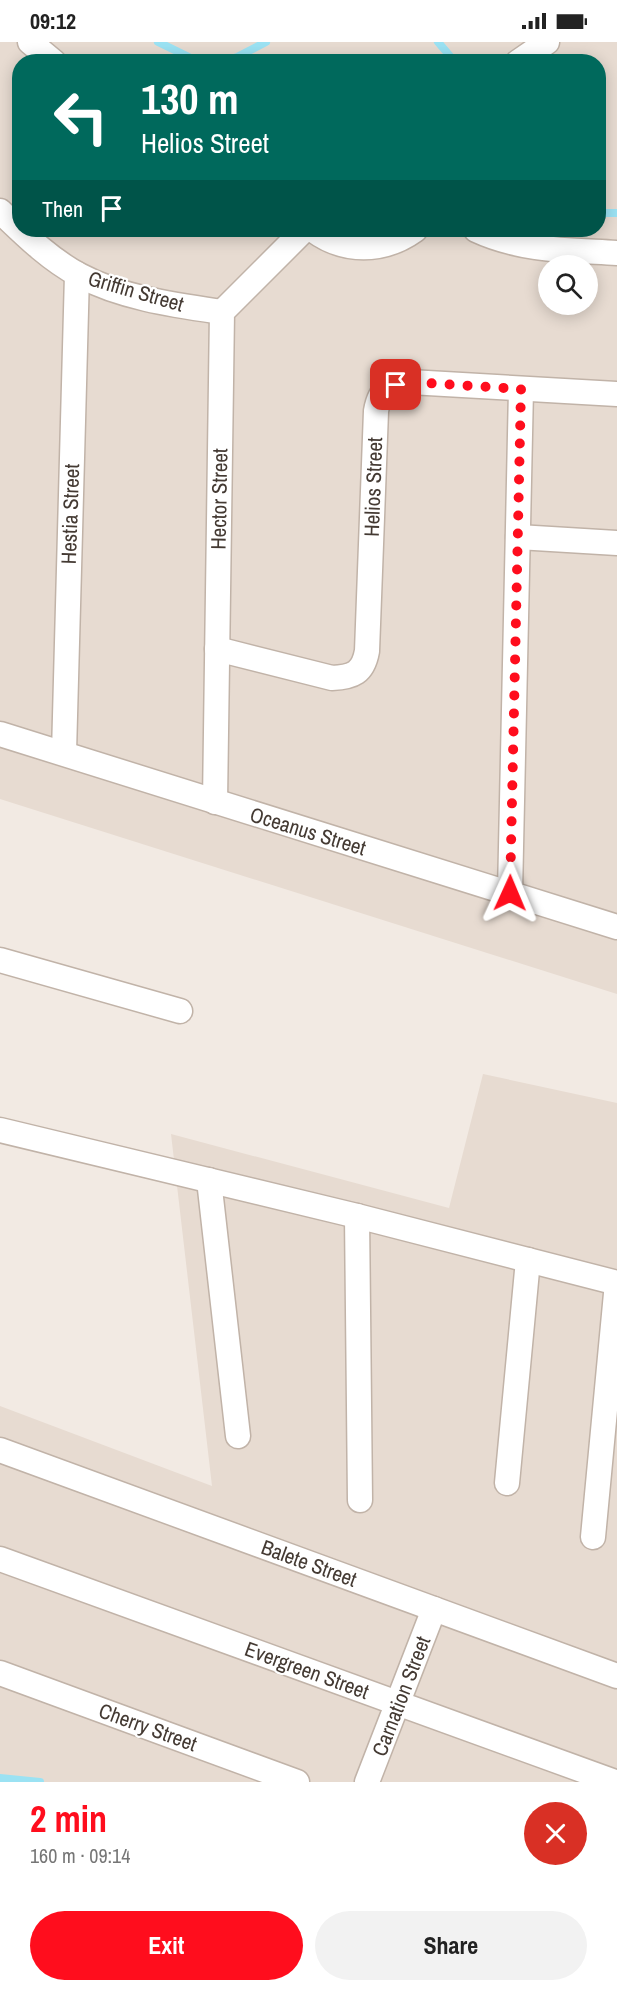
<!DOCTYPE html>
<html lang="en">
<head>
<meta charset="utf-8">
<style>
  body { margin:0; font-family:"Archivo Narrow",sans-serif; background:#f2f2f2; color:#222; height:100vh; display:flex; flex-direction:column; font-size:22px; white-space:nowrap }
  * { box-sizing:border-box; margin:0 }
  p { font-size:20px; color:#767676 }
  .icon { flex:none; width:33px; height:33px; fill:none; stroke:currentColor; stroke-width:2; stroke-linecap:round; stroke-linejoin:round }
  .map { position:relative; height:1740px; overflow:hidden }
  .details { display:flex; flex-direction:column; background:#fff; flex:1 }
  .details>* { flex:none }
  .guide { position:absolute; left:12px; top:12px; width:594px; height:183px; border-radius:24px; box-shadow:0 3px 15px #0003; background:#00695c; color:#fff; overflow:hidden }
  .buttons { position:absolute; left:538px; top:213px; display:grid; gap:12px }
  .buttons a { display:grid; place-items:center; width:60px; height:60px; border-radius:50%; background:#fff; box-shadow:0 3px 15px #0003; font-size:30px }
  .pin { position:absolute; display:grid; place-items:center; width:51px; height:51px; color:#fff; margin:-26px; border-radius:12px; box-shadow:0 3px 9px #0006 }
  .me { position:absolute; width:66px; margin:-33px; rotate:1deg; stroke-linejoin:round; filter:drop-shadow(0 0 4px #0008) }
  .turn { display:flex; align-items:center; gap:21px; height:126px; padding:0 30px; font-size:27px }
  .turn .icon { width:78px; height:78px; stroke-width:2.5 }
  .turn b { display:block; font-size:42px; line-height:51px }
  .then { display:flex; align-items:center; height:57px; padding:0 30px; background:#0003; gap:12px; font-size:22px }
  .round { display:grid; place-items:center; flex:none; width:63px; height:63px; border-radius:32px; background:#f2f2f2 }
  .summary { display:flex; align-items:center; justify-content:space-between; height:102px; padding:0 30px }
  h1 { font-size:36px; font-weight:800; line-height:45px; color:#ff0d1d }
  .cta { display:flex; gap:12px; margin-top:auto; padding:12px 30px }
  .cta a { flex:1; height:69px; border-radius:36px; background:#ff0d1d; color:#fff; font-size:24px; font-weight:800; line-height:69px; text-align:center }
  .cta a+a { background:#f2f2f2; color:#222 }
  .status { display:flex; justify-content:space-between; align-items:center; height:42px; padding:0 30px; background:#fff; direction:ltr }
  .status svg { height:16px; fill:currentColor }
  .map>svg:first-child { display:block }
  .residential { fill:#e7dbd1; fill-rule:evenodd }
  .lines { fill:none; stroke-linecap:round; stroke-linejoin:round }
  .stream { stroke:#9be2f3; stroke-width:8 }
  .street-casing { stroke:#c1b3a8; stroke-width:27 }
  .street { stroke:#fff; stroke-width:24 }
  .route { stroke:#ff0d1d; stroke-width:10; stroke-dasharray:0 18 }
  .labels { text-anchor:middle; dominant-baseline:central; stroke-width:4.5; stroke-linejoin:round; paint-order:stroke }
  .street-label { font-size:21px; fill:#443a33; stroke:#fff }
</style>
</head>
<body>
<div class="status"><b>09:12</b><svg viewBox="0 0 49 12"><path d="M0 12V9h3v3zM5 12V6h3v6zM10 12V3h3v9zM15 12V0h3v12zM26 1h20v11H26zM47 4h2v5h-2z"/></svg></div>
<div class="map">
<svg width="617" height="1740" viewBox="0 0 617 1740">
  <rect width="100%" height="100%" fill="#f2eae3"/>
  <g class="residential">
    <path d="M0 0H617V952L0 757ZM20 20H598V188H20ZM549 224H588V262H549Z"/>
    <path d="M483 1032 617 1061V1740H0V1364L212 1444 171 1092 449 1166Z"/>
  </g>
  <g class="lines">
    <g class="stream">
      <path d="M158 0 195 18 218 20"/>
      <path d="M438 0 455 20"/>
      <path d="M221 20 237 15 266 0"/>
      <path d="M598 171H617"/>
      <path d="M0 1736 40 1740"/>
    </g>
    <g class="street-casing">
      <g id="street">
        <path d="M30 0 54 20"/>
        <path d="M518 20 547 0"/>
        <path d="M0 169C24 192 49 217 79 233 122 256 174 263 222 270"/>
        <path d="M313 188C344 211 383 211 415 188"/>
        <path d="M476 188C521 209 568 208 617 211"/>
        <path d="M518 495 617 501"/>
        <path d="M217 607 332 636C353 635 363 631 367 609L376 369C380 346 388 344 410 340L617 352"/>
        <path d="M0 692 617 885"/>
        <path d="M64 711 77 232"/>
        <path d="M215 760 222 270 304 188"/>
        <path d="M510 851 521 347"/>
        <path d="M0 918 180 969"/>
        <path d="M0 1088 357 1174 617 1241"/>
        <path d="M209 1138 238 1394"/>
        <path d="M357 1174 360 1458"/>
        <path d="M0 1408 617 1634"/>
        <path d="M507 1441 528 1218"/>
        <path d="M593 1495 617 1241"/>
        <path d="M0 1517 615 1740"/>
        <path d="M0 1631 297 1740"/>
        <path d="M367 1740 434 1567"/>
      </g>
    </g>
    <use href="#street" class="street"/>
  </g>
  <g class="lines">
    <path class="route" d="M396 343 410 340 521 347 510 851"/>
  </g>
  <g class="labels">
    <g class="street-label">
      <text transform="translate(136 249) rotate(16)">Griffin Street</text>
      <text transform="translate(373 445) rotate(-88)">Helios Street</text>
      <text transform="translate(219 457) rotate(-89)">Hector Street</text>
      <text transform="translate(70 472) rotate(-88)">Hestia Street</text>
      <text transform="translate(308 789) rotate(17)">Oceanus Street</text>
      <text transform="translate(309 1521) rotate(20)">Balete Street</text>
      <text transform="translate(307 1628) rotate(20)">Evergreen Street</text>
      <text transform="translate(401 1654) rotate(-69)">Carnation Street</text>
      <text transform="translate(148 1685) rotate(20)">Cherry Street</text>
    </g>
  </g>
</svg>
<div class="buttons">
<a><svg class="icon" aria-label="search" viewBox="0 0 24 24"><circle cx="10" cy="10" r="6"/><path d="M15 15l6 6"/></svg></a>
</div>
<div class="pin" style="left:396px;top:343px;background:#d93025"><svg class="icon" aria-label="arrive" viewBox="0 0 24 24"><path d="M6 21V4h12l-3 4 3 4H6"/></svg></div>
<svg class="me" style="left:510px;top:851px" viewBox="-20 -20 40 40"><path d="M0-17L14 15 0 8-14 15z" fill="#ff0d1d" stroke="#fff" stroke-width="4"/></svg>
<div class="guide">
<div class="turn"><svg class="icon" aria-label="left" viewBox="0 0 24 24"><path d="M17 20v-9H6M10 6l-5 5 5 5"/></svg><div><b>130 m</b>Helios Street</div></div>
<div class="then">Then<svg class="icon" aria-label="arrive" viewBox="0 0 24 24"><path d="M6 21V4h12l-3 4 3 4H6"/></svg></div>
</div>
</div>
<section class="details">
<div class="summary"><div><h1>2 min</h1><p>160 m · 09:14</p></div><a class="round" style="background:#d93025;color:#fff"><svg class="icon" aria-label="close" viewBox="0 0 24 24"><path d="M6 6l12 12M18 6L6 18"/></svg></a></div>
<div class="cta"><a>Exit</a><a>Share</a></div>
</section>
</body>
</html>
